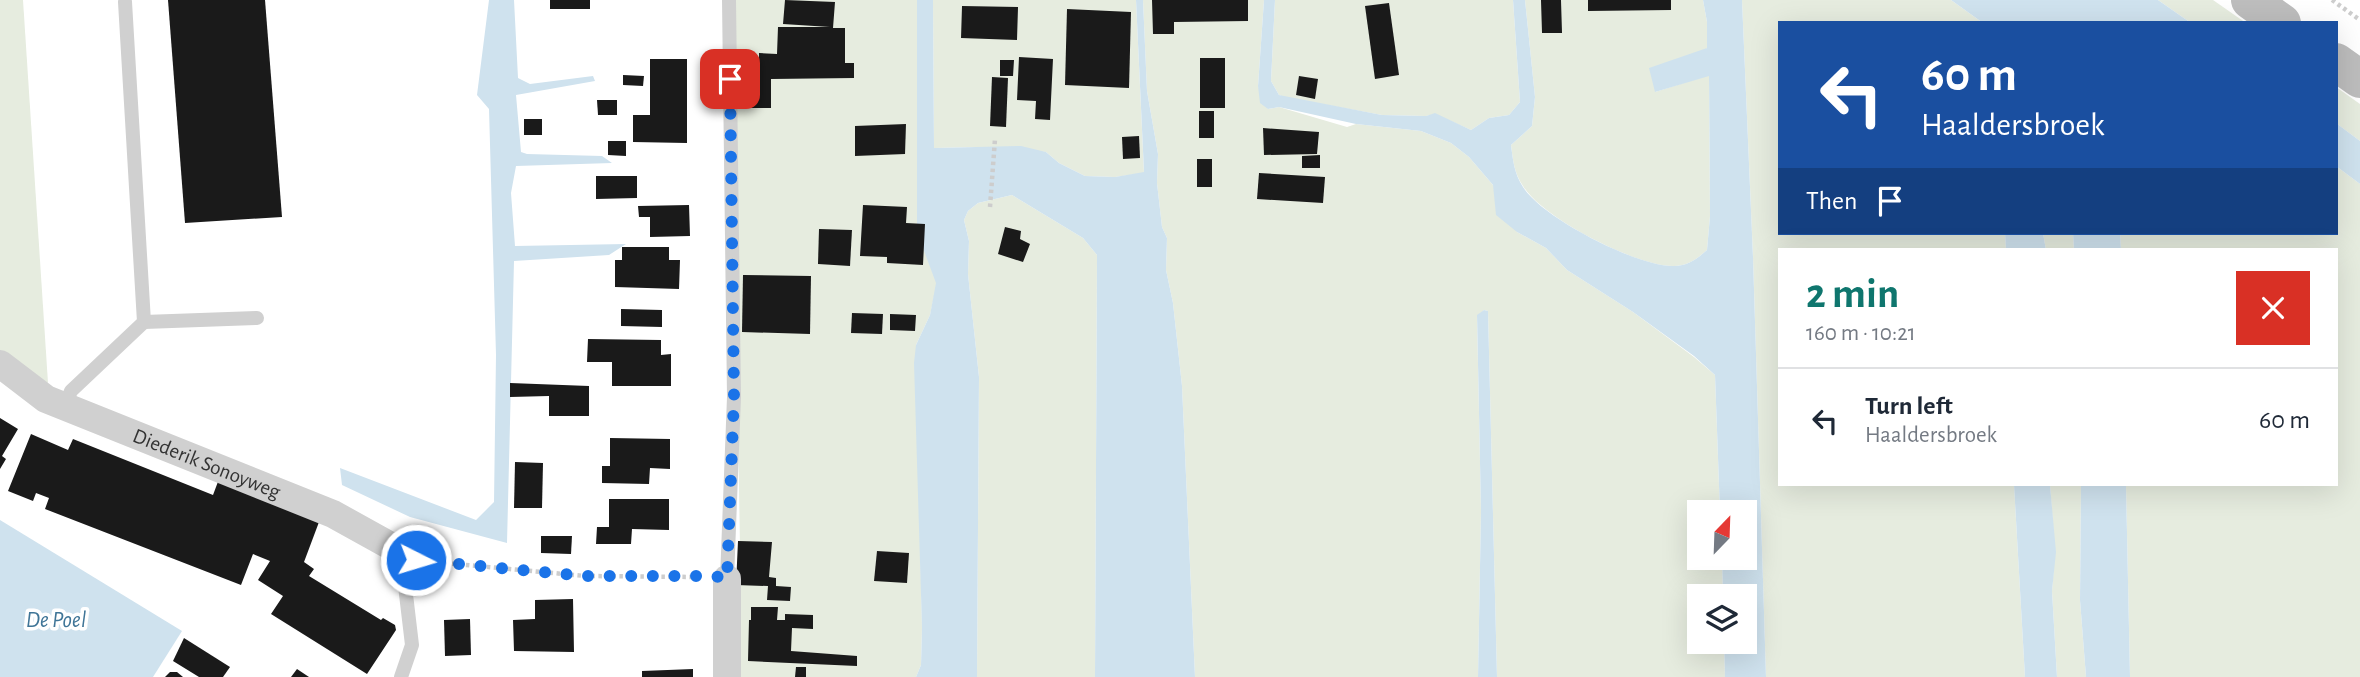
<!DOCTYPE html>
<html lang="en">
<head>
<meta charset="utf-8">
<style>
  body { margin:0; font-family:"Alegreya Sans",sans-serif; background:#f6f6f7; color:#1f2937; height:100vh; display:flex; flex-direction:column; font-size:26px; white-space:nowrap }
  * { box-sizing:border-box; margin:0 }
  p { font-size:23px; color:#747a83 }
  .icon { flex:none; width:38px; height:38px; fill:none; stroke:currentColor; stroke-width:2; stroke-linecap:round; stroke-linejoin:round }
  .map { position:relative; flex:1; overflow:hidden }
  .panel { position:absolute; left:1778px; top:248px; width:560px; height:238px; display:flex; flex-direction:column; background:#fff; border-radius:0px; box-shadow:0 7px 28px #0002 }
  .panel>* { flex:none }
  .banner { position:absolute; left:1778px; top:21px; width:560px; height:214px; border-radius:0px; box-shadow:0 7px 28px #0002; background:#1a4fa0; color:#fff; overflow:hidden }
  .needle { width:46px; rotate:23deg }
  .fabs { position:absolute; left:1687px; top:500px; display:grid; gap:14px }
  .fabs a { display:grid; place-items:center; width:70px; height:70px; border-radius:0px; background:#fff; box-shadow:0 7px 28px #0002; font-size:35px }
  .pin { position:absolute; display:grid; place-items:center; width:60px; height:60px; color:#fff; margin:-30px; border-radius:14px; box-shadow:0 4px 10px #0006 }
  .me { position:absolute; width:77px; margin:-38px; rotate:95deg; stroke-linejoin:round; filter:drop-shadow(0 0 5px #0008) }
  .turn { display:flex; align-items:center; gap:24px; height:147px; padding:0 28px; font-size:32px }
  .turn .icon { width:91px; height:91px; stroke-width:2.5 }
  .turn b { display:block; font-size:49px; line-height:60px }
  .then { display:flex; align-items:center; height:66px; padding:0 28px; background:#0003; gap:14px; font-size:26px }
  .round { display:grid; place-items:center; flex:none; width:74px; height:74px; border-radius:0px; background:#f6f6f7 }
  .head { display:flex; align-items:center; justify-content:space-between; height:119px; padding:0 28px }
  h1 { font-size:42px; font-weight:700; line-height:52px; color:#0f766e }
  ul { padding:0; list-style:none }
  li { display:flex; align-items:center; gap:21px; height:105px; padding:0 28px; border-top:2px solid #e0e1e3 }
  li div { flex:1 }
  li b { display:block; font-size:26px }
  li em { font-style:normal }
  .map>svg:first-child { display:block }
  .green { fill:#e6ecdf }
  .water { fill:#cfe2ee }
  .building { fill:#1a1a1a }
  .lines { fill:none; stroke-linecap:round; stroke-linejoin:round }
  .path { stroke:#cdcdcd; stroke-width:4.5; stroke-dasharray:3.5 3.5; stroke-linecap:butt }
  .service { stroke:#d0d0d0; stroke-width:14 }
  .minor { stroke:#d0d0d0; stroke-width:28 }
  .secondary { stroke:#bdbdbd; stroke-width:38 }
  .route { stroke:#1a73e8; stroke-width:12; stroke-dasharray:0 21.6 }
  .labels { text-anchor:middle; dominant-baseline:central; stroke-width:7; stroke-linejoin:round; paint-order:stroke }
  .street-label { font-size:21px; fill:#333; stroke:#fff }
  .water-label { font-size:23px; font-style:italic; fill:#3f7597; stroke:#fff }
</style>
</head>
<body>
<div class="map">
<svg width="2360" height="677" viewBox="0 0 2360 677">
  <rect width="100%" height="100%" fill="#fff"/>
  <g class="green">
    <path d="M0 0H23L48 383 0 355Z"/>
    <path d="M731 0H917V232L937 283 930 315 916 345 922 628 921 665 916 677H738L740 548Z"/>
    <path d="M933 0H1136L1144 173 1115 177 1085 176 1059 163 1046 152 977 147 934 148Z"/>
    <path d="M1143 0H1264L1258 86 1268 109 1279 107 1347 127 1356 124 1421 131 1451 143 1469 157 1493 185 1517 232 1546 248 1567 270 1633 312 1694 357 1715 375 1720 513H1699V558H1722L1723 597H1699V642H1724L1725 677H1497L1488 311 1484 310 1477 316 1481 511 1478 677H1195L1182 386 1173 303 1166 270 1167 238 1162 227 1157 183 1158 154 1147 91Z"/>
    <path d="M1275 0H1513L1520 102 1509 115 1489 118 1471 130 1435 114 1426 116 1382 115 1284 97 1279 95 1271 81Z"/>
    <path d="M1525 0H1703L1707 22V48L1655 92 1709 75 1710 216 1707 250C1697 259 1688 266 1674 266 1637 267 1542 218 1523 186 1514 173 1513 160 1511 145L1532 126 1535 97Z"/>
    <path d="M1742 0H1951L1983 23H1780V233H2005L2006 250H1780V485H2014L2025 677H1766L1753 257Z"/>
    <path d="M2158 0H2213L2246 23H2191Z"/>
    <path d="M2336 87 2360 104V141L2336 123Z"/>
    <path d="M2336 166 2360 184V677H2130L2126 485H2336V250H2121L2120 233H2336Z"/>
    <path d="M1012 195 1083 238 1097 255 1095 677H977L979 377 968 274 969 241 964 220 968 211 978 203Z"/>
    <path d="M2043 233H2073L2074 250H2046Z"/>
    <path d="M2050 485H2081L2080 600 2086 677H2057L2052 591 2055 552Z"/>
  </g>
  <g class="water">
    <path d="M489 0H514L518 78 530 84 593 76 595 81 516 95 521 152 527 154 602 156 612 163 516 166 511 193 515 246 626 244 609 255 514 261 507 543 410 517 342 485 340 468 476 520 494 502 496 355 489 109 477 95Z"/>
    <path d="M917 0H933L934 148 1021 146 1046 152 1059 163 1085 176 1115 177 1144 172 1136 0H1143L1147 91 1158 154 1157 183 1162 227 1167 238 1166 270 1173 303 1182 386 1195 677H1095L1097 255 1083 238 1012 195 978 203 968 211 964 220 969 241 968 274 979 377 977 677H916L921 665 922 628 914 363 916 345 930 315 936 283 917 232Z"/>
    <path d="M1264 0H1275L1271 81 1279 95 1382 115 1426 116 1435 113 1471 130 1489 118 1509 115 1520 102 1513 0H1525L1535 97 1532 126 1511 145C1513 160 1514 173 1523 187 1542 218 1638 267 1674 266 1688 266 1697 259 1707 250L1710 216 1709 76 1655 92 1649 68 1707 48V22L1703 0H1742L1753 257 1766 677H1725L1724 642H1745V597H1723L1722 558H1745V513H1720L1715 375 1694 356 1633 312 1567 270 1546 248 1517 232 1496 215 1493 185 1469 157 1451 143 1421 131 1356 124 1279 107 1268 109 1260 103 1258 86Z"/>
    <path d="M1951 0H2158L2191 23H1983Z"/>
    <path d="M2336 123 2360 141V184L2336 166Z"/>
    <path d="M2005 233H2043L2046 250H2006Z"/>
    <path d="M2073 233H2120L2121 250H2074Z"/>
    <path d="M1484 310 1488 311 1497 677H1478L1481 511 1477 315Z"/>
    <path d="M2014 485H2050L2056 552 2052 591 2057 677H2025Z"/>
    <path d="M2081 485H2126L2130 677H2086L2080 600Z"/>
    <path d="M0 520 182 631 153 677H0Z"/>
  </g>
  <g class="building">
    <path d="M168 0H265L282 217 185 223Z"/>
    <rect x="550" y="0" width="40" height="9"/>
    <path d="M785 0 835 2 833 28H845V63H854V78L771 79V108H741L736 103V64L740 60H759V53L777 54 778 27H830L783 24Z"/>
    <path d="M1152 0H1248V21L1174 22V34H1153Z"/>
    <path d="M1541 0H1561L1562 33H1542Z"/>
    <path d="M1588 0H1671V10L1588 11Z"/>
    <path d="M1389 3 1399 75 1375 79 1365 6Z"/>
    <path d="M962 6 1018 7 1017 40 961 38Z"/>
    <path d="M1067 9 1131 12 1129 88 1065 85Z"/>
    <path d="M1019 57 1053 59 1050 120 1035 119 1036 101 1017 100Z"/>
    <rect x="1200" y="58" width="25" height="50"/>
    <path d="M650 59H687V143L633 142V115H650Z"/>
    <path d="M1000 60H1014L1013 76H1000Z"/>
    <path d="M623 75 644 76 643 86 623 85Z"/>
    <path d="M1299 76 1318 79 1315 99 1296 95Z"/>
    <path d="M992 77 1008 78 1006 127 990 126Z"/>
    <path d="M597 100H617V115H598Z"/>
    <rect x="1199" y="111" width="15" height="27"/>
    <rect x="524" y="119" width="18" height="16"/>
    <path d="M906 124 905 154 855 156V126Z"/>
    <path d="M1263 128 1319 132 1317 154 1264 155Z"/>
    <path d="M1139 136 1140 158 1123 159 1122 137Z"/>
    <path d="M608 141H626V156L608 155Z"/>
    <path d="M1320 155V168H1302V156Z"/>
    <rect x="1197" y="159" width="15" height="28"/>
    <path d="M1259 173 1325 177 1323 203 1257 199Z"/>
    <path d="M596 176H637V198L596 199Z"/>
    <path d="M689 205 690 236 650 237V217H639L638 206Z"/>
    <path d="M863 205 907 207 906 223 925 224 923 265 887 263V257L860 256Z"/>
    <path d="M1005 227 1021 231 1020 239 1030 244 1023 262 998 254Z"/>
    <path d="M819 229 852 230 850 266 818 264Z"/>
    <path d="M622 247H669V260H680L679 289 615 287V260H622Z"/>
    <path d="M743 275 811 276 810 334 742 332Z"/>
    <path d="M621 309 662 310V327L621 326Z"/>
    <path d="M852 313 883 314 882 334 851 333Z"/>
    <path d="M890 314 916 315 915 331 890 330Z"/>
    <path d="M588 339 661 340V355L671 354V386H612V362H587Z"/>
    <path d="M510 383 589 386V416H549V396L510 397Z"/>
    <path d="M0 418 18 429 2 456 6 459 0 469Z"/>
    <path d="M31 434 68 450 73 439 213 495 219 479 319 522 304 562 314 569 309 576 381 620 383 618 395 625 396 630 367 674 271 614 283 596 258 580 270 561 253 554 241 585 45 509 49 498 36 493 33 501 8 491Z"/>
    <path d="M610 438 670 439V469L650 468 649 484 602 483V466H610Z"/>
    <path d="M515 462 543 463 542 508H514Z"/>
    <path d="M609 499H669V530L632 529 631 544H596L597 527H609Z"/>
    <path d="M541 536H572L571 554 541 553Z"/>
    <path d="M738 541 772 542 769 577 776 578V586L791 587 790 601 767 600 768 586 736 585Z"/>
    <path d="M877 551 909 553 907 583 874 581Z"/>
    <path d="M573 599 574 652 514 651 513 620 535 619V600Z"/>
    <path d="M751 607H778L777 620H785V614L813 615V629L792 628 791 651 857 656V666L748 661 749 620H751Z"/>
    <path d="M470 619 471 655 445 656 444 620Z"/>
    <path d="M184 638 230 667 223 677H199L173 661Z"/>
    <path d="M796 667H806V677H795Z"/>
    <path d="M297 669 309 677H291Z"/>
    <path d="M693 669V677H642V671Z"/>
    <path d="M170 672H177L183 677H165Z"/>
  </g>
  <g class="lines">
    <g class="path">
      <path d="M2332 0 2360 20"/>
      <path d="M990 207 995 139"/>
      <path d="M445 563 585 576 698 577"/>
    </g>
    <g class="service">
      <path d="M144 322 257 318"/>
      <path d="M65 406 71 391 144 322 125 2"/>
      <path d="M390 549 405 586 412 645 401 677"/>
      <path d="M727 579 734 397 729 0"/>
    </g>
    <g class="minor">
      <path id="s1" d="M0 364 46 399 333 514 416 560"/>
      <path d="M727 677V579"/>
    </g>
    <g class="secondary">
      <path d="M2250 0 2282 23"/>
      <path d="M2336 62 2360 79"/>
    </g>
  </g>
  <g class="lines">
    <path class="route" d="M416 560 585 576H714L727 579 734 397 730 79"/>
  </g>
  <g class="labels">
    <g class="street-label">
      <text stroke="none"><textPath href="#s1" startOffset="231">Diederik Sonoyweg</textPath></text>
    </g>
    <g class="water-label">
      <text x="56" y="620">De Poel</text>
    </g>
  </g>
</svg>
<div class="fabs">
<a><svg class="needle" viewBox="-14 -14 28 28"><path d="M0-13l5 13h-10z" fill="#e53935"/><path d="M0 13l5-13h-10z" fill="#747a83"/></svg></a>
<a><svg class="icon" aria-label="layers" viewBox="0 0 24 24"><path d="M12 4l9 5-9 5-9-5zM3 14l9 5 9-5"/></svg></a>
</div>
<div class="pin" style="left:730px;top:79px;background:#d93025"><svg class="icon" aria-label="arrive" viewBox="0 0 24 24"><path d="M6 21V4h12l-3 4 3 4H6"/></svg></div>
<svg class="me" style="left:416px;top:560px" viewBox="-20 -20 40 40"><circle r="17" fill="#1a73e8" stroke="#fff" stroke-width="3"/><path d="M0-11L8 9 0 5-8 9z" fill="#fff"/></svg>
<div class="banner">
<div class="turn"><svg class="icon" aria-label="left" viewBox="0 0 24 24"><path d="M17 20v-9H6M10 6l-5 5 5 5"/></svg><div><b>60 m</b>Haaldersbroek</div></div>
<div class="then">Then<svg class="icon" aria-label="arrive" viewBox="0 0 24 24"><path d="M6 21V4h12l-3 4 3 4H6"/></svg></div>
</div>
<section class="panel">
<div class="head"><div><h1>2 min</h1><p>160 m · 10:21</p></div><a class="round" style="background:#d93025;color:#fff"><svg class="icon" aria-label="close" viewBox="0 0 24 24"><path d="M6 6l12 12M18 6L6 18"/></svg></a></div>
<ul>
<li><svg class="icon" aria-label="left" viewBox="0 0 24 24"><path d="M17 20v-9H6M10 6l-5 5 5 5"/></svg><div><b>Turn left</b><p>Haaldersbroek</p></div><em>60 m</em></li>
</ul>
</section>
</div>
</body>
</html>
